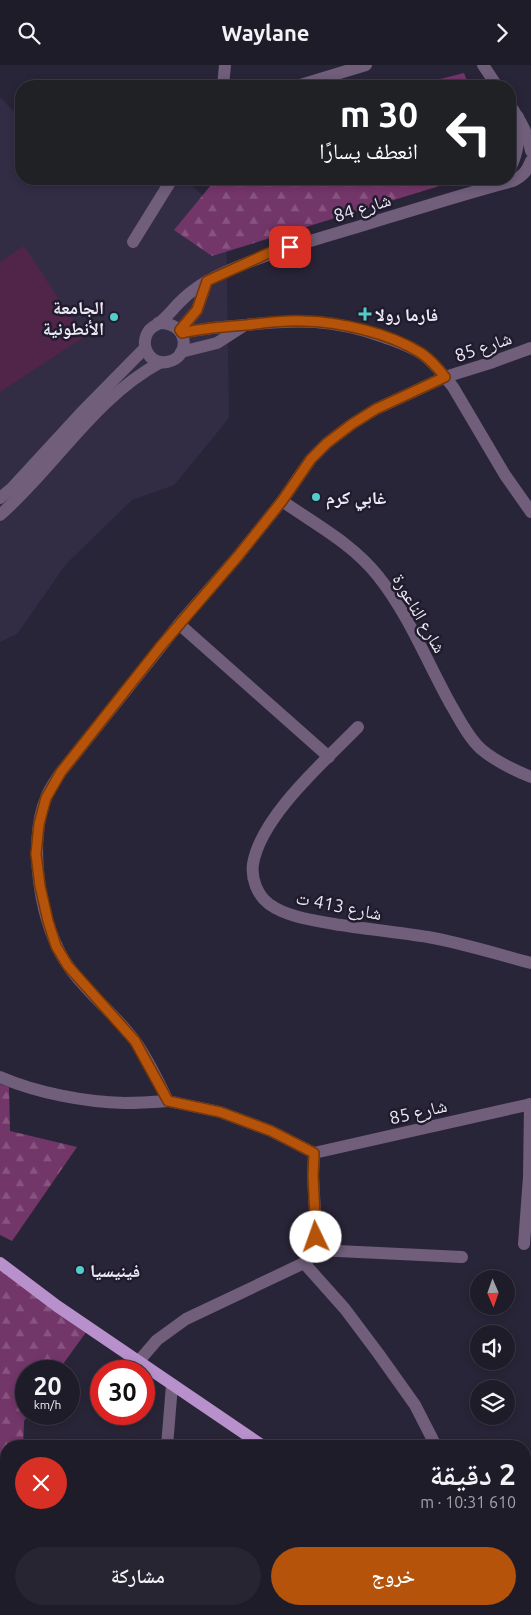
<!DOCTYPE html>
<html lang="ar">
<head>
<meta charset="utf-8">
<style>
  body { margin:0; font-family:Ubuntu,"Noto Naskh Arabic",sans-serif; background:#272532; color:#f1f3f6; direction:rtl; height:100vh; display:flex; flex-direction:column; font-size:19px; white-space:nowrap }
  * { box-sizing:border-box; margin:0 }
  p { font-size:16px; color:#a1a1a8 }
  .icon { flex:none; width:28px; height:28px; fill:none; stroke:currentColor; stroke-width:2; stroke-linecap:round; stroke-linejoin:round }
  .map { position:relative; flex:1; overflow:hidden; direction:ltr }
  .side { position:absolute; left:0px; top:1375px; width:531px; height:175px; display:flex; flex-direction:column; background:#1f1c2a; border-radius:20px 20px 0 0; box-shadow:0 2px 8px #0003,0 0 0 1px #3c3a47; direction:rtl }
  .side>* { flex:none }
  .guide { position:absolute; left:15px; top:15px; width:501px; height:105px; border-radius:20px; box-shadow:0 2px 8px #0003,0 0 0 1px #3c3a47; direction:rtl; background:#202124; color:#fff; overflow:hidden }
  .needle { width:32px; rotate:178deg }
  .buttons { position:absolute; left:470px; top:1205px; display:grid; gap:10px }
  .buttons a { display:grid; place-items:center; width:45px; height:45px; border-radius:50%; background:#1f1c2a; box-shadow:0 2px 8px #0003,0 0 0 1px #3c3a47; font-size:25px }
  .speed { position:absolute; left:15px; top:1295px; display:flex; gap:10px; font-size:25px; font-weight:700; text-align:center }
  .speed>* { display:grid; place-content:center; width:65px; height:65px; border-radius:50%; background:#1f1c2a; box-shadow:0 2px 8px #0003,0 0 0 1px #3c3a47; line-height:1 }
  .speed small { font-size:12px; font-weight:400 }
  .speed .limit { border:8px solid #d22; background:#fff; color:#111 }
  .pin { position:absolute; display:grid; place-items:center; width:42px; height:42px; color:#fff; margin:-21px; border-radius:10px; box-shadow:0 2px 8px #0006 }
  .me { position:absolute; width:55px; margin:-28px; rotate:357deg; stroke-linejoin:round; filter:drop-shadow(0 0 4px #0008) }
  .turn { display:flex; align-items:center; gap:18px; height:105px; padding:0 15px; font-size:22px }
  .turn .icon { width:65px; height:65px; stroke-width:2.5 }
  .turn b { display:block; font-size:35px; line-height:42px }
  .round { display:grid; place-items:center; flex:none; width:52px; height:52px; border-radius:26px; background:#272532 }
  .head { display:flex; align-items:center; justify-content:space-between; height:85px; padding:0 15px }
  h1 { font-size:30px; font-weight:600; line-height:38px }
  .action { display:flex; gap:10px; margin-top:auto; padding:10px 15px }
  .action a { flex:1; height:58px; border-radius:30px; background:#b45309; color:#fff; font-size:20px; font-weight:600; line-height:58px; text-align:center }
  .action a+a { background:#272532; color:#f1f3f6 }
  header { display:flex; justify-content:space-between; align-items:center; height:65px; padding:0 15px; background:#1f1c2a; font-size:22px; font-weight:600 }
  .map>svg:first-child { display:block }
  .built { fill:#322d45 }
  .green { fill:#51244a }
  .forest { fill:url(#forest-firs) }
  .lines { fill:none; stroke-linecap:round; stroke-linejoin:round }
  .minor { stroke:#705e7a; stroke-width:12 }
  .major { stroke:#b891cc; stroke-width:12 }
  .route-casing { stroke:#753606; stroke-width:12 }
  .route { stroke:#b45309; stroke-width:9 }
  .poi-dot { fill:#53cdca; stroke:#201c2d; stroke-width:2 }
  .labels { text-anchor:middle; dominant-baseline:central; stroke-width:5; stroke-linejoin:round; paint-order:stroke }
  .street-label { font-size:18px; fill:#eceaf7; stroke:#201c2d }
  .poi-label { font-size:18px; font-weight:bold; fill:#eceaf7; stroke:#201c2d; text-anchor:start }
</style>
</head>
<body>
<header><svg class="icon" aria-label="forward" viewBox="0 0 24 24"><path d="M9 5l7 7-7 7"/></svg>Waylane<svg class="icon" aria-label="search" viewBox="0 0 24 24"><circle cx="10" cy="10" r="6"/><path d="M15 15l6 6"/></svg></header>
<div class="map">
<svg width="531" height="1550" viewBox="0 0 531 1550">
  <defs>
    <pattern id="forest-firs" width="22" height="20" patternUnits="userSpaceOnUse" patternTransform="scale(1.25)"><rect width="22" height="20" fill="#733669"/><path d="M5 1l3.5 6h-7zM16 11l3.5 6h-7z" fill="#87537f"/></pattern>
  </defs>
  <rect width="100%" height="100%" fill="#292538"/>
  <path class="built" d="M0 32 13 46 21 48V114H184L226 150 229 353 174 420 132 435 66 499 17 569 0 577Z"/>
  <path class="green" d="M24 181 84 272 0 327V197Z"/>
  <g class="forest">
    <path d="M464 8 469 21H413Z"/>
    <path d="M216 114H462L212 191 174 165Z"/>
    <path d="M0 1019 9 1022 10 1066 77 1082 12 1176 0 1170Z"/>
    <path d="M0 1204 92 1259 58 1306H26V1349H29L24 1356 23 1381H6V1451H0Z"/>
  </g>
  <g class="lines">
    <g class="minor">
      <path d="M483 0 497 21"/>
      <path d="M223 21 225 0"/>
      <path d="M297 21 366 0"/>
      <path d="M510 40C520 55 528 68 531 86"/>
      <path d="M510 103C519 87 519 71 518 52"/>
      <path d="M133 177 172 114"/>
      <path d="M158 258C189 256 192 293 167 297 145 301 136 270 156 260 166 254 174 242 183 234 190 227 199 221 207 216 257 190 311 176 364 160 414 145 463 129 513 116 523 111 527 106 531 96"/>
      <path d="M180 265 197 245 207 216"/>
      <path d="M182 268C203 263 224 262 246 260 297 254 334 254 384 272 397 277 410 281 422 289 435 298 443 310 453 322L505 410 531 447"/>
      <path d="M181 287 217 278 245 260"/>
      <path d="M0 433 11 424 81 348 145 283"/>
      <path d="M282 436C315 459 353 479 378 511 409 550 427 597 451 640 460 655 468 672 481 684 495 696 514 705 531 712"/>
      <path d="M0 450C56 401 94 333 161 297"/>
      <path d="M179 559 329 692"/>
      <path d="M358 662C325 696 261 751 253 799 251 813 257 830 269 839 287 852 312 855 334 859 365 864 397 867 428 872 462 878 497 889 531 898"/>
      <path d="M0 1012C37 1028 85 1037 125 1038 140 1038 154 1037 168 1036"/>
      <path d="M314 1088 271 1066 220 1047 168 1036C158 1016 148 994 135 976 115 949 88 929 69 902 40 863 27 778 46 733 49 724 56 715 61 707L179 559 238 491 282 436 311 394 327 378 352 359 376 344 402 332 445 312 490 298 531 283"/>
      <path d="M314 1088 531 1039"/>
      <path d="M524 1179 529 1112 530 1039"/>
      <path d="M317 1185 462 1192"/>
      <path d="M304 1198 345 1244 378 1288 415 1340 436 1381"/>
      <path d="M138 1297 157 1275 186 1254 304 1198 317 1185 313 1111 314 1088"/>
      <path d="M167 1381 172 1320"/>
      <path d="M526 1509 529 1460 531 1459"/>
      <path d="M477 1544 478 1550"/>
      <path d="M148 1550 150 1544"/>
    </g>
    <g class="major">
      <path d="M0 1198 57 1241 263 1381"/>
      <path d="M352 1544 353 1550"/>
    </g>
  </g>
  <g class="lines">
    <g class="route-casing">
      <path id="route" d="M290 182 271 187 207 216 197 245 180 265 182 268C203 263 224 262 246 260 265 258 284 255 304 256 341 257 389 268 421 288 431 295 438 303 445 312L376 344 352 359 327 378 311 394 282 436 238 491 160 582 61 707 46 733 39 759 36 789 40 821 48 856 56 881 68 901 135 976 168 1036 220 1047 271 1066 314 1088 313 1111 316 1172"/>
    </g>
    <use href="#route" class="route"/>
  </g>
  <g class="poi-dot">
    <path d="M362.5 241.5h5v5h5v5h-5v5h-5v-5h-5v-5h5z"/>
    <circle cx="114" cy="252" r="5"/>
    <circle cx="316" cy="432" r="5"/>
    <circle cx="80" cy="1205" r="5"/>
  </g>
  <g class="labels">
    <g class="street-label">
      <text transform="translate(362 142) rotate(-17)">شارع 84</text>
      <text transform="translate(483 281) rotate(-19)">شارع 85</text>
      <text transform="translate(420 548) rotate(60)">شارع الناعورة</text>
      <text transform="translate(339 840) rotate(11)">شارع 413 ت</text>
      <text transform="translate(418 1046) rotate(-13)">شارع 85</text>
    </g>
    <g class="poi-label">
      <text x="104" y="242" text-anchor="end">الجامعة<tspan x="104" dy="21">الأنطونية</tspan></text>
      <text x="375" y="249">فارما رولا</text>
      <text x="326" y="432">غابي كرم</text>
      <text x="90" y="1205">فينيسيا</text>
    </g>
  </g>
</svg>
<div class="buttons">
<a><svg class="needle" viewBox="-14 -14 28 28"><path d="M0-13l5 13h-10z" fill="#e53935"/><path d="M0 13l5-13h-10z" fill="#a1a1a8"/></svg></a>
<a><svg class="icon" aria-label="sound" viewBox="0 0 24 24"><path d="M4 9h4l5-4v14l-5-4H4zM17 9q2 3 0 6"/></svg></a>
<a><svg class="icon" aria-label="layers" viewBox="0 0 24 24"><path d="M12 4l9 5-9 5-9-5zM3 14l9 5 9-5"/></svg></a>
</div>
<div class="speed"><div>20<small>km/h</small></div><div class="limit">30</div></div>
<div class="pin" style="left:290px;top:182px;background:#d93025"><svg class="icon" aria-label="arrive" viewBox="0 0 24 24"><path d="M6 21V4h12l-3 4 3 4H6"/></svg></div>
<svg class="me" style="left:316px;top:1172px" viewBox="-20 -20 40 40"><circle r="19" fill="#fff"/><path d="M0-13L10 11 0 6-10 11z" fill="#b45309"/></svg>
<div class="guide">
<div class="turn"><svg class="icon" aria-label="left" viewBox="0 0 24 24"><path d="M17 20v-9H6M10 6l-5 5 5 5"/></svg><div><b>30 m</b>انعطف يسارًا</div></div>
</div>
<section class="side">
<div class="head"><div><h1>2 دقيقة</h1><p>610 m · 10:31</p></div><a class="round" style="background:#d93025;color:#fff"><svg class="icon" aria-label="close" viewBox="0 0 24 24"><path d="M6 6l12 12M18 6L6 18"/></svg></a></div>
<div class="action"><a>خروج</a><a>مشاركة</a></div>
</section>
</div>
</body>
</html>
